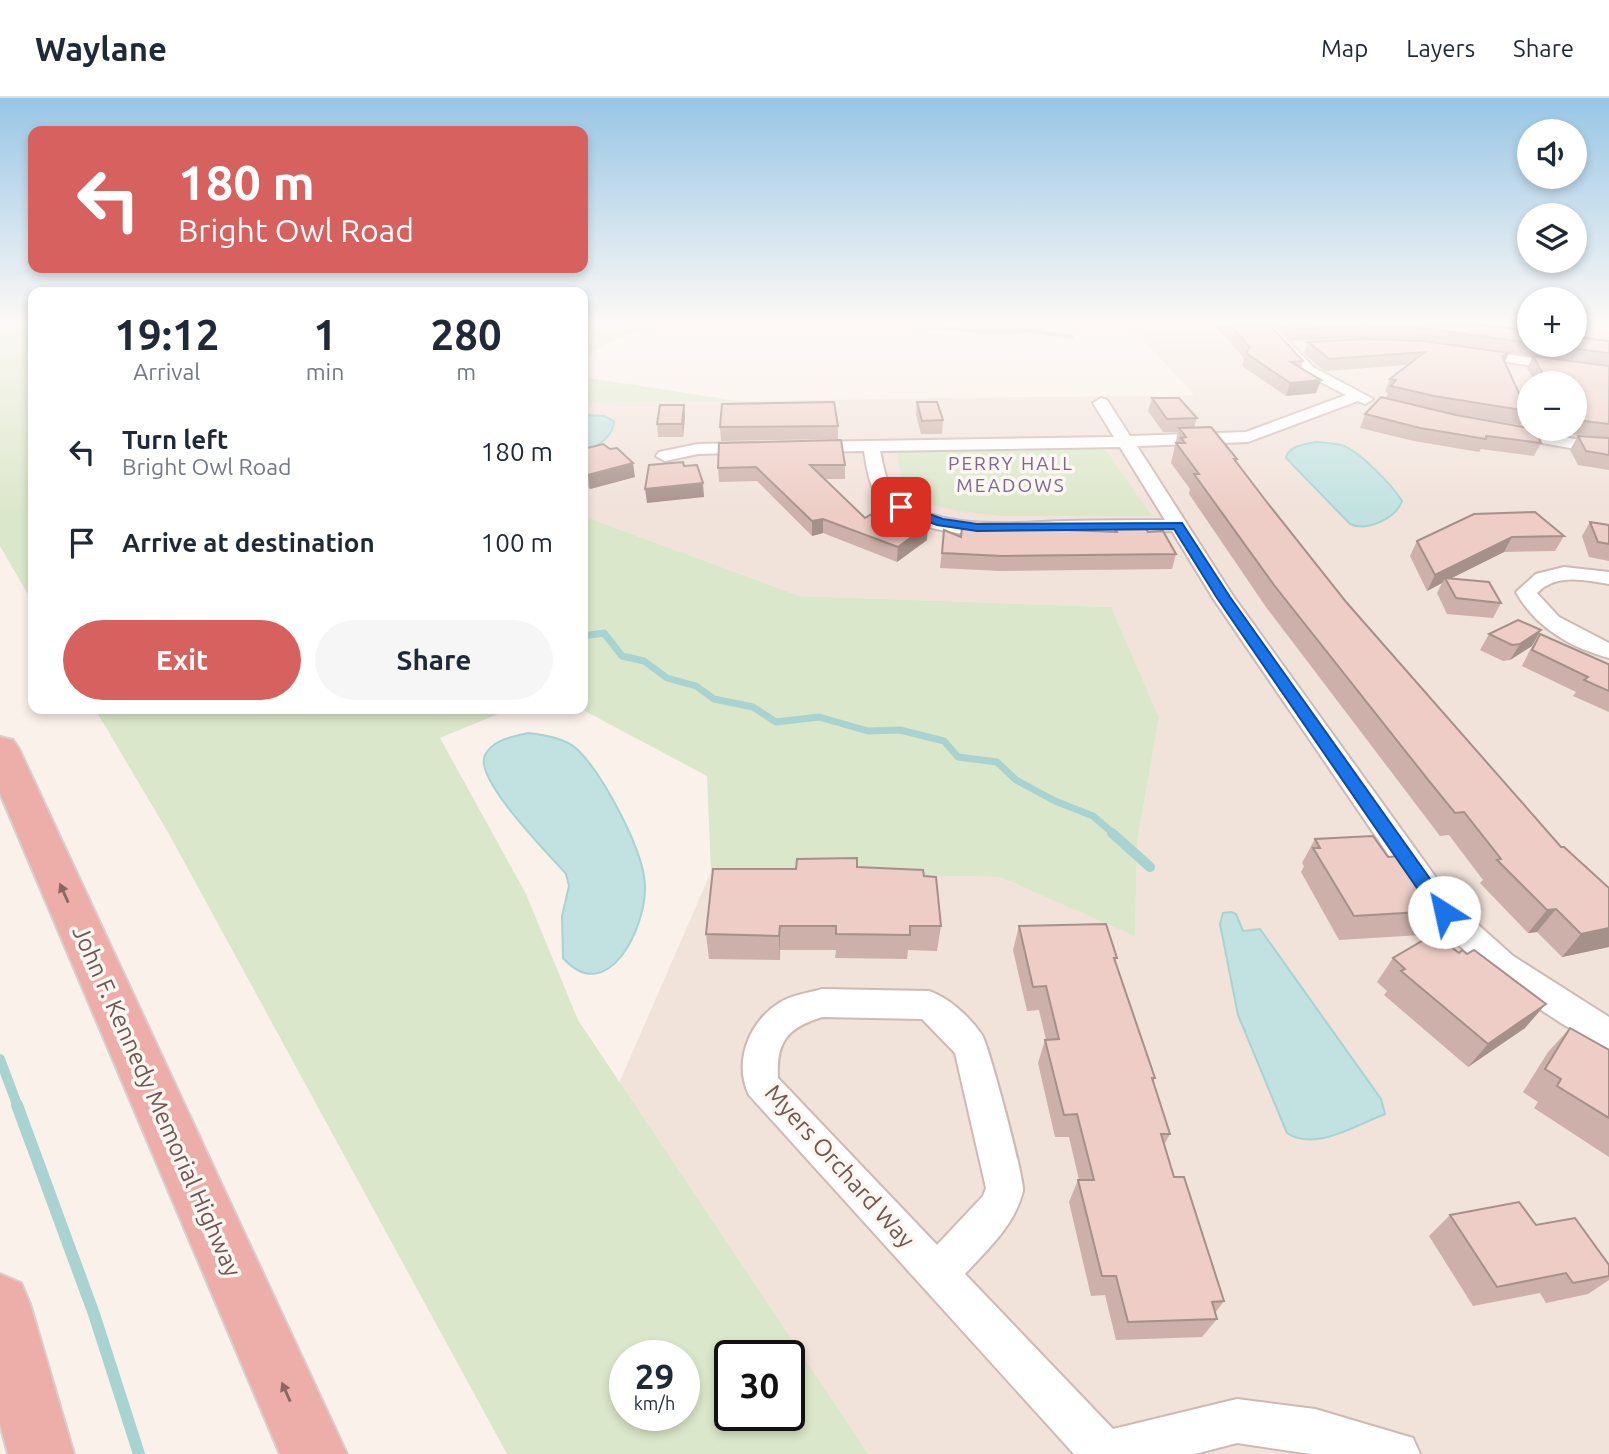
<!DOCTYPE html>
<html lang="en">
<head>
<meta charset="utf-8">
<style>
  body { margin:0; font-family:Ubuntu,sans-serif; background:#f6f6f7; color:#1f2937; height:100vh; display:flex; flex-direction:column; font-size:26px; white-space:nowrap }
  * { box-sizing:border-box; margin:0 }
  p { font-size:23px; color:#747a83 }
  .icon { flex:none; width:38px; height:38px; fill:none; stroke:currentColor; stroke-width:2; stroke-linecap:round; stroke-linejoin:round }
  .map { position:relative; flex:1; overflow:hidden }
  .details { position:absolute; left:28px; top:189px; width:560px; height:427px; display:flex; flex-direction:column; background:#fff; border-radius:14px; box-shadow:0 4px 10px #0003 }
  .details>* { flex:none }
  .hud { position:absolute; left:28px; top:28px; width:560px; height:147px; border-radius:14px; box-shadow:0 4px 10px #0003; background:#d6615e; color:#fff; overflow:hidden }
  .controls { position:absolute; left:1517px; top:21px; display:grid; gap:14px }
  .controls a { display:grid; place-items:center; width:70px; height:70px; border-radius:50%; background:#fff; box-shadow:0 4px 10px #0003; font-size:35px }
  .speed { position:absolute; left:609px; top:1242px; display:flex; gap:14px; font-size:35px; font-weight:700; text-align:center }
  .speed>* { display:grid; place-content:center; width:91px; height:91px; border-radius:50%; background:#fff; box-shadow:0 4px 10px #0003; line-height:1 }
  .speed small { font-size:18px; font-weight:400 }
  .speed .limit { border:4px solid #111; border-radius:10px; background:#fff; color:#111 }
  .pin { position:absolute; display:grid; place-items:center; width:60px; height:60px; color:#fff; margin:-30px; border-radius:14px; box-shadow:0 4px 10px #0006 }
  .me { position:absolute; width:77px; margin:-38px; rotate:325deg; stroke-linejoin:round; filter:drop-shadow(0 0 5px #0008) }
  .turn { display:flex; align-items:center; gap:24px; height:147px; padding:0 35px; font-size:32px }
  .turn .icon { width:91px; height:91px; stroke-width:2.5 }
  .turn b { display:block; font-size:49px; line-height:60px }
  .eta { display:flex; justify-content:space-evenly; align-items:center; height:119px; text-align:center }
  .eta b { font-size:42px; font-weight:700; line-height:49px }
  .primary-button { display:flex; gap:14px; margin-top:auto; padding:14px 35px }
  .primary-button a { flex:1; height:80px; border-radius:42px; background:#d6615e; color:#fff; font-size:28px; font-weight:700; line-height:80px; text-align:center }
  .primary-button a+a { background:#f6f6f7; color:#1f2937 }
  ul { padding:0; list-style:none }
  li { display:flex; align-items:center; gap:21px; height:91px; padding:0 35px }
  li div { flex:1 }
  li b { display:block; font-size:26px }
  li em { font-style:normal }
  header { display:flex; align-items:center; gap:42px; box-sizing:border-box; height:98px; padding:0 35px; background:#fff; border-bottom:2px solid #e0e1e3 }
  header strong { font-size:33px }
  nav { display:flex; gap:38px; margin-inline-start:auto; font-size:24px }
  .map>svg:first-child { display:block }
  .residential { fill:#f1e2da; fill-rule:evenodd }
  .green { fill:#dbe7ca; fill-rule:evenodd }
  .water { fill:#c1e2e0; stroke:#a8d3d1; stroke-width:2 }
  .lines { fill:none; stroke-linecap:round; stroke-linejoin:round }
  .stream-far3 { stroke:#a8d3d1; stroke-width:4.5 }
  .stream-far2 { stroke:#a8d3d1; stroke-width:7 }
  .stream-far1 { stroke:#a8d3d1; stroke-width:10 }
  .stream { stroke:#a8d3d1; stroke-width:12 }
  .minor-casing { stroke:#cebab4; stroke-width:4 }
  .motorway-casing { stroke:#d8cfce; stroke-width:4 }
  .minor { fill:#fff; fill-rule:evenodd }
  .motorway { fill:#edada9; fill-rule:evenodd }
  .wall { fill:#ccb0a9 }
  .shaded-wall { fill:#a6908a }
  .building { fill:#edcdc5; stroke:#a6908a; stroke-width:2 }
  .oneway { fill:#8b6762 }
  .route { fill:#1a73e8; stroke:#114b97; stroke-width:2 }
  .labels { text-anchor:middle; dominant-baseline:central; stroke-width:7; stroke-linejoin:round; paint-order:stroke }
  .far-neighbourhood-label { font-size:19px; letter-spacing:2px; fill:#7a688e; stroke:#fdf6f1 }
  .near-street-label { font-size:24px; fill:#735550; stroke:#fdf6f1 }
</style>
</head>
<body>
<header>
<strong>Waylane</strong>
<nav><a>Map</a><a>Layers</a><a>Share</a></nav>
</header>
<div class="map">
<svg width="1609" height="1356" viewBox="0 0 1609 1356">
  <rect width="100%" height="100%" fill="#faf1ea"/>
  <path class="residential" d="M1129 226H1352L1529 232 1530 247H1575V233L1609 234V1356H816L789 1258 616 992 711 774 1000 779 1135 837 1137 745 1159 619 1111 509 800 498 583 418V305L1194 297ZM1530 285H1575V331H1530Z"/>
  <g class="green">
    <path d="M0 226H33V505L0 448Z"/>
    <path d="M583 226H729C670 228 632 225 583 261Z"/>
    <path d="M583 279 738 303 583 305Z"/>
    <path d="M1105 351 1152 418H1001L960 413 927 406 902 386 897 354Z"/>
    <path d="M583 418 800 498 1111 509 1159 619 1137 745 1135 838 1000 779 711 774 707 678 581 611Z"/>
    <path d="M95 611H510L440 640 526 796 578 922 868 1356H507L169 736ZM684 1258V1318H625V1258ZM789 1258V1318H730V1258Z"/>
  </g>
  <g class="water">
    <path d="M583 317 604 318 614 323C614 339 596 349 583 356Z"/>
    <path d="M1316 344C1326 345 1335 345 1344 348 1361 355 1392 387 1402 403 1396 420 1367 434 1350 426L1286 360C1288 348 1305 346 1316 344Z"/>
    <path d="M528 635C544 637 566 640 578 652 603 677 645 754 645 789 646 829 608 910 563 860L562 818 569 788 566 776C549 756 473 681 485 657 493 641 513 639 528 635Z"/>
    <path d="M1231 814 1236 816 1243 833 1260 831 1381 1001 1385 1016C1356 1027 1315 1054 1287 1035L1238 917 1220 826 1223 815Z"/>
  </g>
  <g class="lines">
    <path class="stream-far3" d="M859 226 955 230 978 234 1035 233 1072 239"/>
    <path class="stream-far2" d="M583 538 604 535 622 558 644 563 667 580 696 588 714 601 753 609 776 624 819 619 868 633 900 632 944 643 958 659 997 664 1016 682 1055 703 1093 718 1114 736"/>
    <g class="stream-far1">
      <path d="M1112 735 1150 769"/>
      <path d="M0 961 18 1009"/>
    </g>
    <path class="stream" d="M17 1007 94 1216 139 1356"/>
    <g class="minor-casing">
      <g id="minor">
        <path d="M1258 226H1272L1313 269 1373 301 1365 306 1358 303 1248 344 1137 348 1233 498 1455 806 1513 858 1609 919V951C1592 944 1577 934 1561 925 1514 895 1472 862 1433 822L1213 500 1172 433C1138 434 1104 434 1069 435 1010 436 929 448 882 403 869 390 867 371 864 353L807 354 799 349 807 344 1114 339 1093 305 1101 300 1107 302 1130 338 1246 334 1346 297 1303 275ZM1120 349 1165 422C1133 422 1101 422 1068 423 1017 424 932 436 894 393 885 383 883 366 880 353Z"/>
        <path d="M1472 251 1609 271V279L1467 258 1465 255Z"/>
        <path d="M1505 329 1575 341 1609 342V352L1575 351 1499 337 1497 334Z"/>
        <path d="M755 345 763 350 761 354 698 356 665 363 656 358 659 354 698 346Z"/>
        <path d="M1564 469 1609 474V486C1585 482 1556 475 1537 495L1559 519 1609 545V560C1571 550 1535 529 1516 494L1536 476Z"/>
        <path d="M822 891 929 893C949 900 970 919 982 937 989 948 1025 1083 1023 1093 1015 1127 988 1151 965 1176L1113 1331 1237 1301 1315 1311 1413 1340 1420 1356H1311L1237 1345 1195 1356H1074L749 997C733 964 749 924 779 905 791 897 809 895 822 891ZM822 919 922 921 955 955 986 1090 983 1098 937 1147 778 980C776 944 787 930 822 919Z"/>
      </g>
    </g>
    <g class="motorway-casing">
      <g id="motorway">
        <path d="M0 639 13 642 19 651 347 1356H280L0 695Z"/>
        <path d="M0 1176 21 1185 30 1206 74 1356H8L0 1326Z"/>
      </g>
    </g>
    <use href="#minor" class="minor"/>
    <use href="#motorway" class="motorway"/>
  </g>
  <g class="wall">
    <path d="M1214 226H1269L1303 263 1301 270 1321 282 1316 295 1286 298 1242 268 1244 260Z"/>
    <path d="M1276 226H1476L1530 233V247H1575L1609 243V340L1561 335 1559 331H1575V285H1535L1527 270 1533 258 1543 259 1418 242 1357 240 1291 243Z"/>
    <path d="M1308 244 1509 255 1504 264 1527 313 1520 327 1441 314 1541 345 1534 358 1481 351 1479 354 1414 343 1360 330 1365 316 1386 300 1388 295 1385 294 1390 281 1408 267 1325 273 1304 256Z"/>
    <path d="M1152 300 1197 320 1194 330 1237 361 1236 364 1609 849 1562 859 1537 834 1528 835 1480 785 1483 782 1449 737 1440 738 1266 509 1189 396 1190 391 1171 365 1178 334H1163L1148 313Z"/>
    <path d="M917 304 943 322 942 336H921L916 317Z"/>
    <path d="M684 307 685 320 683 339H658L657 326Z"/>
    <path d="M838 328V341L721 343 720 329Z"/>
    <path d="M1578 338 1609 340V372L1578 367 1570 352Z"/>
    <path d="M583 351 635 379 590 391 583 384Z"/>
    <path d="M845 367V381H824L865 420 889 418 928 427 927 442 897 464 823 435 812 438 757 383 719 384 718 370Z"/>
    <path d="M1474 416 1564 438 1555 453 1504 454 1451 480 1501 505 1493 520 1447 516 1437 495 1442 485 1427 493 1410 458 1417 443Z"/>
    <path d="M1590 424 1609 427V463L1589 459 1582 438Z"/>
    <path d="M962 429 1005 432 1114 434 1115 429 1148 434 1176 456 1172 471 1000 473 940 470 944 432 961 438Z"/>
    <path d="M1489 536 1532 548 1510 562 1503 563 1480 552Z"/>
    <path d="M1540 536 1608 566H1609V614L1573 598 1576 594 1522 568 1530 552Z"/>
    <path d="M1315 741 1388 759 1437 813 1421 837 1339 842 1301 774 1304 768 1302 765Z"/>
    <path d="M857 769 924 778 941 828 937 853 908 852 907 861 835 860 836 852H780V862L709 861 706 836Z"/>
    <path d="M1019 828 1117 860 1115 863 1155 980 1153 984 1170 1036 1164 1047 1174 1079 1224 1203 1215 1215 1217 1221 1202 1239 1116 1242 1105 1197 1091 1198 1069 1104 1078 1082H1079L1069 1039H1055L1038 965 1045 942H1046L1039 912 1027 913 1013 852Z"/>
    <path d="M1459 855 1525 930 1468 969 1384 897 1387 893 1377 884 1393 860Z"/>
    <path d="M1570 930 1609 952V1059L1534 1010 1538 1004 1523 994 1548 954Z"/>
    <path d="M1450 1117 1536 1127 1609 1167V1182L1588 1196 1546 1205 1540 1195 1473 1208 1429 1138Z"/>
  </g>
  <g class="shaded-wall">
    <path d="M1509 255 1503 267 1502 258Z"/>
    <path d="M1321 282 1316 295 1286 298 1290 285Z"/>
    <path d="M684 307 685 320 683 339 682 326Z"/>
    <path d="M633 365 635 379 590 391 588 377Z"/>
    <path d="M703 385 704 399 647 405 645 391Z"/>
    <path d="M823 421V435L812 438V423Z"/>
    <path d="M928 427 927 442 897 464 898 449Z"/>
    <path d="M1512 439 1504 454 1446 483 1445 480 1442 485 1427 493 1435 477Z"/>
    <path d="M1541 532 1532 548 1510 562 1520 546Z"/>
    <path d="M1556 811 1537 834 1528 835 1547 812Z"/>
    <path d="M780 828V862L779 838Z"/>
    <path d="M1609 830V849L1562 859 1581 836Z"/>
    <path d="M1546 906 1525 930 1468 969 1488 946Z"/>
  </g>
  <g class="building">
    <path d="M1229 226H1269L1303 263 1291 264 1321 282 1290 285 1246 255 1250 249Z"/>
    <path d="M1290 226H1476L1530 233V245L1423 230 1361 228 1295 231Z"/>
    <path d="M1575 239 1609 243V255L1546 247H1575Z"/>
    <path d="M1362 241 1423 243 1509 255 1502 258 1527 313 1434 298 1391 288 1396 282 1390 281 1425 254 1329 261 1308 244Z"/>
    <path d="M1533 258 1609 268V326L1575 322V285H1548Z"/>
    <path d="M1381 299 1456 317 1535 331 1541 345 1486 338V341L1420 330 1365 316Z"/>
    <path d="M1152 300H1179L1197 320 1167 321Z"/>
    <path d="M834 304 838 328 720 329 722 306Z"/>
    <path d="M917 304H937L943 322 922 323Z"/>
    <path d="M660 307H684L682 326H657Z"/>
    <path d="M1211 329 1237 361H1234L1266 403 1347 505 1561 749H1564L1609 790V830L1581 836 1556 811 1547 812 1497 762 1501 761 1464 714 1455 715 1429 683 1274 487 1194 376H1199L1176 345H1185L1181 340 1186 339 1179 330Z"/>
    <path d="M1578 338 1609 340V357L1586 353Z"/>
    <path d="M841 342 845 367H810L865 420 875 414 889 418 894 415 928 427 898 449 823 421 812 423 756 369 718 370 719 345Z"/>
    <path d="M603 346 610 351 617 350 633 365 588 377 583 372V351Z"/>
    <path d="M683 364 684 368 697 367 703 385 645 391 649 367Z"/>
    <path d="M1535 414 1564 438 1512 439 1435 477 1417 443 1474 416Z"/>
    <path d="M1590 424 1609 427V446L1598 444Z"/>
    <path d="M962 429 1005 432 1064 429 1066 432 1117 434 1115 429H1145L1148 434 1163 433 1176 456 1002 458 942 455 944 432 961 439Z"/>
    <path d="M1445 480 1489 484 1501 505 1456 500Z"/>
    <path d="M1518 522 1541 532 1520 546 1512 547 1489 536Z"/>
    <path d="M1540 536 1608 566H1609V593L1584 582 1588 579 1532 552Z"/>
    <path d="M1373 738 1388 759 1399 758 1437 813 1354 818 1313 750H1320L1315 741Z"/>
    <path d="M857 760V769L923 772 924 778 936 779 941 828H910V837L836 836V828H780L779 838 706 836 713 771H796L797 761Z"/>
    <path d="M1106 826 1117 860H1114L1155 980H1152L1170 1036H1161L1174 1079H1184L1224 1203 1212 1204 1217 1221 1128 1224 1116 1178H1102L1078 1082H1094L1077 1016 1064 1017 1045 942 1059 941 1046 888 1033 889 1019 828Z"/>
    <path d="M1434 836 1459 855 1462 852 1467 856 1474 852 1546 906 1488 946 1401 873 1405 871 1393 860Z"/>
    <path d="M1570 930 1609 952V1020L1557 988 1561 981 1545 971Z"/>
    <path d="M1519 1104 1536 1127 1575 1120 1609 1167V1178L1573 1185 1566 1175 1497 1189 1450 1117Z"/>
  </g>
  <defs><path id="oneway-solid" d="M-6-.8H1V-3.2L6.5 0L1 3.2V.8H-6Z" transform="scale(1.75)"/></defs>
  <g class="oneway">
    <use href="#oneway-solid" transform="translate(64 795) rotate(-114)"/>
    <use href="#oneway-solid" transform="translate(286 1294) rotate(-114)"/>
  </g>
  <linearGradient id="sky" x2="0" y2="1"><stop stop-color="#98c6e5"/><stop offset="0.54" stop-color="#fdf9f6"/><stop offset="1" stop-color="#fdf9f6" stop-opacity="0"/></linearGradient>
  <rect width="1609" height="416" fill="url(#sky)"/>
  <path class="route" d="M901 406 943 421 977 426 1182 425 1230 499 1450 809 1453 814 1450 819H1437L1217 500 1174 431 977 433 937 427 897 412 895 409Z"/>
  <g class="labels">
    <g class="far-neighbourhood-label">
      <text x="1011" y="365">PERRY HALL<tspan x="1011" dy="22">MEADOWS</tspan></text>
    </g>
    <g class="near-street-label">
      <text transform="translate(157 1003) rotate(66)">John F. Kennedy Memorial Highway</text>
      <text transform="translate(840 1068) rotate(48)">Myers Orchard Way</text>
    </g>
  </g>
</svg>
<div class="controls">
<a><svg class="icon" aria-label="sound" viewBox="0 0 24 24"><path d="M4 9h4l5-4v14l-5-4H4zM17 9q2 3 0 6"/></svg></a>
<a><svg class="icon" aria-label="layers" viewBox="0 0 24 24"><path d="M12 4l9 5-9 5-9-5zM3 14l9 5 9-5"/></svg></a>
<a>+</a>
<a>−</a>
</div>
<div class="speed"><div>29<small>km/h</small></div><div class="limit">30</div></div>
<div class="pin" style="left:901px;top:409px;background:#d93025"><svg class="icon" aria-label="arrive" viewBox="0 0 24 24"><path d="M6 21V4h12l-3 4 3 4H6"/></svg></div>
<svg class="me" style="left:1444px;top:814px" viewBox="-20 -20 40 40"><circle r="19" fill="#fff"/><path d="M0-13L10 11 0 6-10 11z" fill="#1a73e8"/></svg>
<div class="hud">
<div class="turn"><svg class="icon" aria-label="left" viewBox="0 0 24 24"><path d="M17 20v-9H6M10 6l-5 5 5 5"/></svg><div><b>180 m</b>Bright Owl Road</div></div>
</div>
<section class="details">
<div class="eta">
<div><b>19:12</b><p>Arrival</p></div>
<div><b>1</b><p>min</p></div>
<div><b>280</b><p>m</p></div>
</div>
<ul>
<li><svg class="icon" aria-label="left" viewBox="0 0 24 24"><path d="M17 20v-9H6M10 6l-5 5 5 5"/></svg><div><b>Turn left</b><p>Bright Owl Road</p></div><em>180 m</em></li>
<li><svg class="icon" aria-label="arrive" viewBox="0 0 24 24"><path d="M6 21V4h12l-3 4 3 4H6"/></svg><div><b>Arrive at destination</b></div><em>100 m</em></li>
</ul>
<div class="primary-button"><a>Exit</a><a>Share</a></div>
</section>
</div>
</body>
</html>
